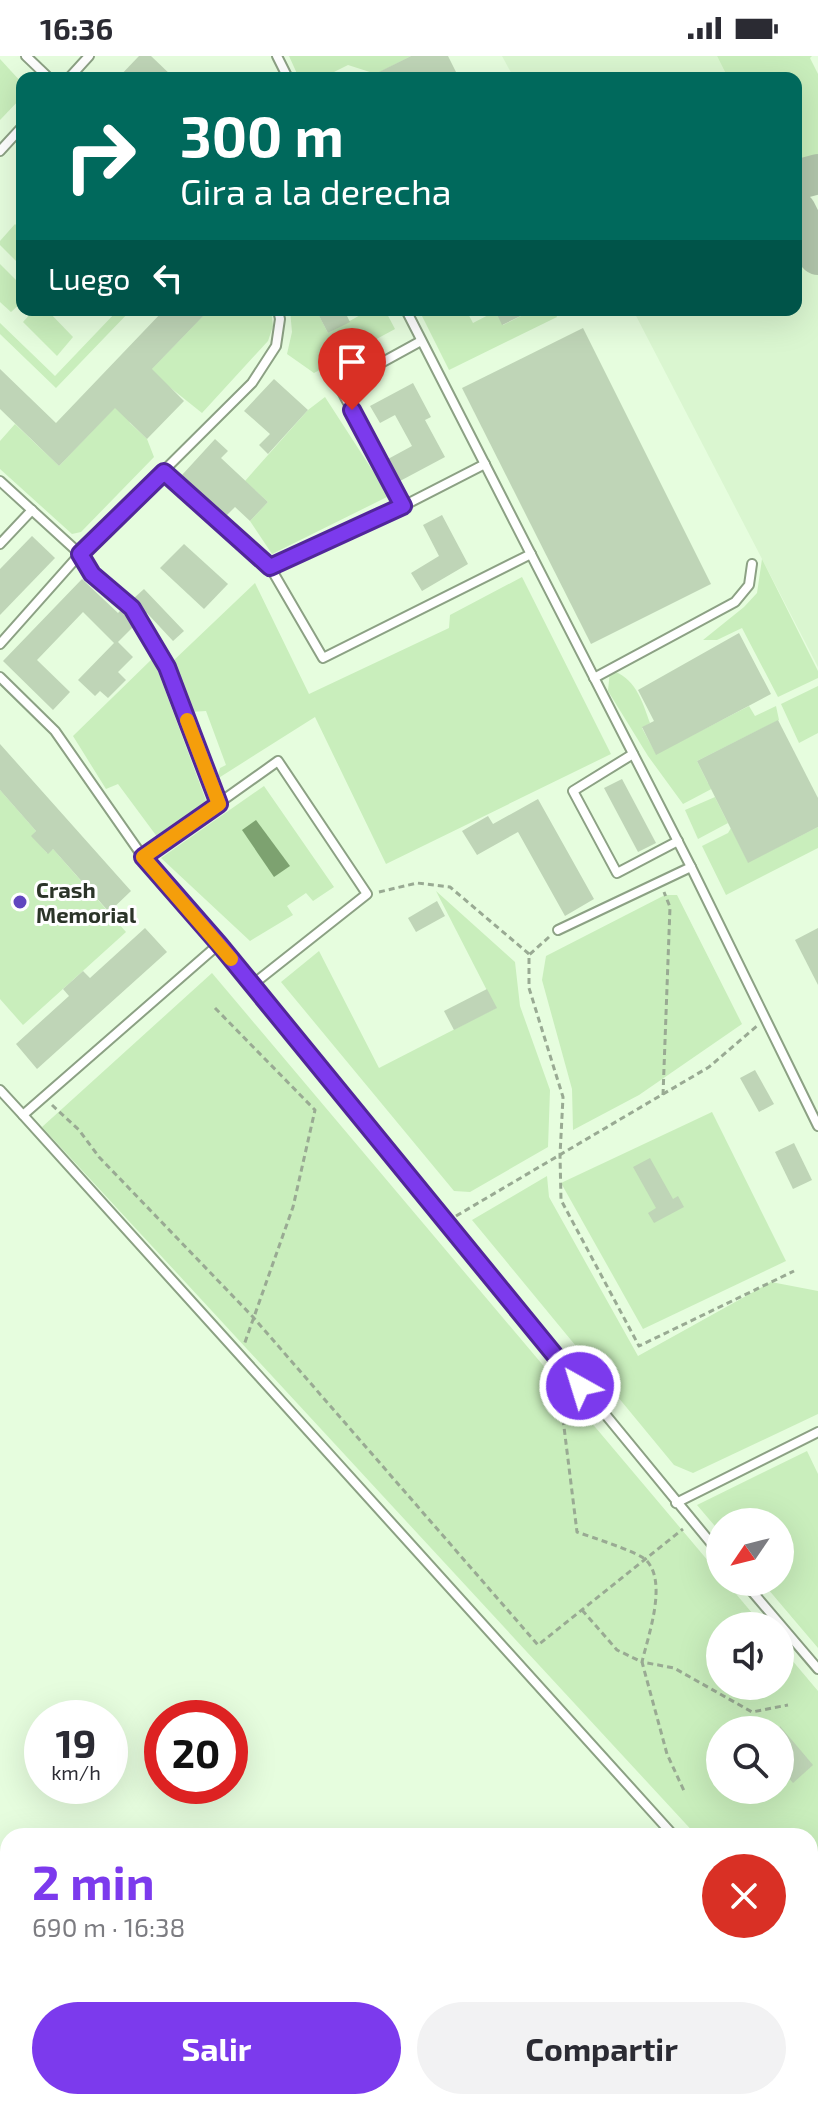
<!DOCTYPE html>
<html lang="es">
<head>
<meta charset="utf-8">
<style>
  body { margin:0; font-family:"Exo 2",sans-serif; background:#f2f2f3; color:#2b2b33; height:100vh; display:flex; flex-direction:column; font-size:30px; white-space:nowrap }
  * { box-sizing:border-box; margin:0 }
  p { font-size:26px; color:#7c7c81 }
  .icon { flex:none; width:44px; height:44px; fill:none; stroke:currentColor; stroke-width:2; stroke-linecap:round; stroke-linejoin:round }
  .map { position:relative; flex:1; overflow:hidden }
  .drawer { position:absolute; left:0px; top:1772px; width:818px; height:282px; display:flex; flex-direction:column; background:#fff; border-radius:24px 24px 0 0; box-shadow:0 8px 32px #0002 }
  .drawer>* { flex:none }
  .banner { position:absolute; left:16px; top:16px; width:786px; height:244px; border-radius:16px; box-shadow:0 8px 32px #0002; background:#00695c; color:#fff; overflow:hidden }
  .needle { width:52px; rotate:235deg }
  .tools { position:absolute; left:706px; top:1452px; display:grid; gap:16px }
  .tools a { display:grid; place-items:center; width:88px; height:88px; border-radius:50%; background:#fff; box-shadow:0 8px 32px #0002; font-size:40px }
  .speed { position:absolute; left:24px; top:1644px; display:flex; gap:16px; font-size:40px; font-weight:700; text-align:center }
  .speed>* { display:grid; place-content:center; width:104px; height:104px; border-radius:50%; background:#fff; box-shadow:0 8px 32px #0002; line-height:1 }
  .speed small { font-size:20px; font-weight:400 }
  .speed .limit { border:12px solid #d22; background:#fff; color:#111 }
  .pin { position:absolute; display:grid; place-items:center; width:68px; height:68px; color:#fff; margin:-82px -34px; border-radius:50% 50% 50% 0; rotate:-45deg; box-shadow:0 0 8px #0007 }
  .pin .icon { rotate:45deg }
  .me { position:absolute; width:88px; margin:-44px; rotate:321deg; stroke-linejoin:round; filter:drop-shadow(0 0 6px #0008) }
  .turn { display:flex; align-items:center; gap:28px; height:168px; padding:0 32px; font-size:36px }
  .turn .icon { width:104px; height:104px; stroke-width:2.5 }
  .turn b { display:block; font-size:56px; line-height:68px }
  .then { display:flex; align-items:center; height:76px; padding:0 32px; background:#0003; gap:16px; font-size:30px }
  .round { display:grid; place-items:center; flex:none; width:84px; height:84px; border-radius:42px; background:#f2f2f3 }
  .head { display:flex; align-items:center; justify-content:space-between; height:136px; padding:0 32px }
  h1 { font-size:48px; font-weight:700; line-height:60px; color:#7c3aed }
  .primary-button { display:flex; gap:16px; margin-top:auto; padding:16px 32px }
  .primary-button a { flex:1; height:92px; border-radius:48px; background:#7c3aed; color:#fff; font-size:32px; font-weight:700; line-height:92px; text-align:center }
  .primary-button a+a { background:#f2f2f3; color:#2b2b33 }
  .status { display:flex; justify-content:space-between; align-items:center; height:56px; padding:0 40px; background:#fff; direction:ltr }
  .status svg { height:22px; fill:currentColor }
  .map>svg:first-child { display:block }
  .built { fill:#daf6d0 }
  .green { fill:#c9eebc; fill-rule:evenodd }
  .water { fill:#7da270 }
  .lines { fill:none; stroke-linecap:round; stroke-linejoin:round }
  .taxiway { stroke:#b0c4aa; stroke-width:40 }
  .building { fill:#bfd5b7 }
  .service-casing { stroke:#8ca184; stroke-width:12 }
  .path { stroke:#99aa93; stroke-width:3; stroke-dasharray:6 4; stroke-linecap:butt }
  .service { stroke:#fff; stroke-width:8 }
  .route-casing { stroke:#51269a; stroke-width:20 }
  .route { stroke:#7c3aed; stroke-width:14 }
  .slow { stroke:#f59e0b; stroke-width:14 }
  .poi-dot { fill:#6046bf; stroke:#fff; stroke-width:3 }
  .labels { text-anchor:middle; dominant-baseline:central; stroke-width:6; stroke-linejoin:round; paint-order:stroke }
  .poi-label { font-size:22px; font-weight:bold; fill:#2b3428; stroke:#fff; text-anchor:start }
</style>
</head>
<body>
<div class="status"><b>16:36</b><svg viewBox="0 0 49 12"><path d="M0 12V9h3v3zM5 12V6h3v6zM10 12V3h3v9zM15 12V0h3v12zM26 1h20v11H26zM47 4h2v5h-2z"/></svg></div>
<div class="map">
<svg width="818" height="2053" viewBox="0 0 818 2053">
  <rect width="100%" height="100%" fill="#e6fdde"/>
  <g class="built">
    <path d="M502 0H717L728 22H514Z"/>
    <path d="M796 156 818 199V611L633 254H796Z"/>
  </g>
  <g class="green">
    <path d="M289 0H411L376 18 348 9 322 22H299Z"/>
    <path d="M717 0H812L810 2 818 18V118L796 124V22H728Z"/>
    <path d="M0 3 22 27V41L0 64Z"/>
    <path d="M15 168 22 175V211L0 189V185Z"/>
    <path d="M0 208 22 230V246L11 256 0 246Z"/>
    <path d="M34 254H47L73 281 57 300 23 266Z"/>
    <path d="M118 254H131L56 332 0 278V267L55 320Z"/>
    <path d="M202 254H271L273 270 268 285 202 357 167 329 144 321 205 258Z"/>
    <path d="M290 254H316L328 277 364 257 362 254H385L395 273 314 317 287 298 292 276Z"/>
    <path d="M419 254H466L473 267 496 255 503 269 533 254H554L557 261 449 314Z"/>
    <path d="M325 341 389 440 272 498 250 465 268 446 245 425 308 354Z"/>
    <path d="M122 344 130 367 147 383 154 401 81 476 72 478 0 413V385L15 368 59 410Z"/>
    <path d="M762 503 818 615V622L778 641 742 572 717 584H703L744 551 757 537Z"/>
    <path d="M522 521 611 698 386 808 315 661 217 723 220 712 226 709 206 655 190 656 172 606 255 527 309 638 449 572 450 559Z"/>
    <path d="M153 602 207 747 158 782 118 728 106 733 73 680Z"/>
    <path d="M610 614C635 621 642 644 650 667L642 672 656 698 749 650 755 660 776 650 779 664 697 705 708 727 755 710 683 748 648 700 608 635Z"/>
    <path d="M818 630V677L799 687 781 648Z"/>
    <path d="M264 730 334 831 313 845 306 837 287 850 293 859 250 885 161 802Z"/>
    <path d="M0 734 36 775 32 780 47 797 53 793 126 876 23 969 0 943Z"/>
    <path d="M715 741 728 767 698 783 685 754Z"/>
    <path d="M818 771V792L726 839 702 790 728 777 731 772 748 806Z"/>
    <path d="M436 835 515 906 520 950 550 1034 548 1091 470 1136 454 1135 281 926 319 895 379 1012 496 952Z"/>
    <path d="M665 839H677L742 968 639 1039 573 1074 572 1033 542 924 546 900Z"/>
    <path d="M212 917 720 1519V1526H726L763 1570H720V1630H780V1590L818 1635V1904L810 1899V1780H697L42 1071ZM720 1674H780V1734H720Z"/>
    <path d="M712 1056 786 1205 643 1273 561 1127Z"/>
    <path d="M547 1120 549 1141 638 1300 771 1226 818 1235V1358L693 1417 674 1409 472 1164Z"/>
    <path d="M807 1395 818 1418V1592L762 1526H780V1466H720V1476L697 1449Z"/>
  </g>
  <path class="water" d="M256 764 290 810 274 821 242 774Z"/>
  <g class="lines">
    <g class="taxiway">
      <path d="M796 124 818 118"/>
      <path d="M796 155 818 199"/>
    </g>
  </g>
  <g class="building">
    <path d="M139 0H151L174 22H118Z"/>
    <path d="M411 0H448L459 22H367Z"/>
    <path d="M164 254H209L152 313 184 345 147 383 115 352 59 410 0 353V313L56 367Z"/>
    <path d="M316 254H344L350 266 328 277Z"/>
    <path d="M495 254H533L502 269Z"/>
    <path d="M583 272 711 528 591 588 462 332Z"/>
    <path d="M274 323 308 354 268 398 259 389 270 378 244 355Z"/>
    <path d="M413 327 431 361 425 364 445 401 400 425 388 403 412 390 395 359 380 367 370 350Z"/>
    <path d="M215 383 228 395 221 402 268 446 250 465 235 451 226 460 182 419Z"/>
    <path d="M442 459 468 508 422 535 411 517 439 500 423 469Z"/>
    <path d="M32 480 55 502 0 559V513Z"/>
    <path d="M184 488 228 528 204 553 160 512Z"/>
    <path d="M82 523 118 557 122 553 127 557 134 570 118 586 133 601 118 616 126 624 108 642 100 635 95 640 78 624 114 587 83 556 37 604 70 636 53 654 3 605Z"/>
    <path d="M144 533 184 575 173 585 147 557 145 559 133 543Z"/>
    <path d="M739 577 771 638 656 699 642 671 654 665 638 634Z"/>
    <path d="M778 664 818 742V771L748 807 697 705Z"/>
    <path d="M0 688 131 835 109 856 53 793 48 798 31 780 36 775 0 734Z"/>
    <path d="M622 723 656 787 638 796 604 732Z"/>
    <path d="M538 743 594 843 565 860 518 776 477 799 462 775 488 760 493 768Z"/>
    <path d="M437 845 445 860 416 876 408 862Z"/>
    <path d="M145 872 167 896 37 1013 16 988 69 940 63 933 83 915 90 922Z"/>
    <path d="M818 872V929L795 884Z"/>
    <path d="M487 933 497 952 454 974 444 955Z"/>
    <path d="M755 1014 774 1048 759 1056 740 1022Z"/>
    <path d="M794 1087 812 1124 793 1133 775 1096Z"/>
    <path d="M650 1102 673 1143 678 1140 684 1151 654 1167 648 1157 656 1152 633 1111Z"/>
    <path d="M780 1670 813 1709 793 1727 780 1712Z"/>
  </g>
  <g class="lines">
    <g class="service-casing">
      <g id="service">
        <path d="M26 0 49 22"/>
        <path d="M277 0 288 22"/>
        <path d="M69 22 89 0"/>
        <path d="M0 95 22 71"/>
        <path d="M406 254 691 811 818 1070"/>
        <path d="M164 416 270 511 403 450 485 408"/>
        <path d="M0 425 80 498 92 518 132 552 167 611 219 748"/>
        <path d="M403 450 339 330 421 285"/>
        <path d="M0 488 32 454"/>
        <path d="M270 511 323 602 531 498"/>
        <path d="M0 588 80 498 252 327 276 290 280 263 278 254"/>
        <path d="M0 621 55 675 143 801 219 888 720 1498"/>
        <path d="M594 622 735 546 749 529 752 508"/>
        <path d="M633 698 573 735 617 817 678 785"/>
        <path d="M143 801 278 705 367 838 252 929"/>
        <path d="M558 874 691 811"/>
        <path d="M0 1034 23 1059 219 888"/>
        <path d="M23 1059 674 1780"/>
        <path d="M676 1447 818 1376"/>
        <path d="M744 1526 818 1613"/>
        <path d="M810 1931 818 1940"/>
      </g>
    </g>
    <g class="path">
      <path d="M379 836 417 827 450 831 529 898"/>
      <path d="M549 881 529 899V932L563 1041 560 1099 561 1144 639 1290 794 1215"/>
      <path d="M215 952 315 1054 293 1151 244 1289"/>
      <path d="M663 1039 670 851 664 836"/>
      <path d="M52 1049 79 1074 99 1101 253 1261 538 1589 683 1473"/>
      <path d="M456 1160 709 1011 757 970"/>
      <path d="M563 1363 577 1476C591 1481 638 1496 646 1504 668 1526 648 1580 642 1606L674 1612 752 1656 788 1649"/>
      <path d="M582 1554 617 1594 642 1606 667 1698 685 1737"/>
      <path d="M0 1905 8 1916"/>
      <path d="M104 2046 109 2053"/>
      <path d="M32 2053 34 2046"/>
    </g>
    <use href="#service" class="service"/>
  </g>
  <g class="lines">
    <g class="route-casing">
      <path id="route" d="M352 354 403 450 270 511 164 416 80 498 92 518 132 552 167 611 219 748 143 801 219 888 580 1330"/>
    </g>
    <use href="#route" class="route"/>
    <path class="slow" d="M187 664 219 748 143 801 231 903"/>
  </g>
  <circle class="poi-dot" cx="20" cy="846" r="8"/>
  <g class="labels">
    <g class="poi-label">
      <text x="36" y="833">Crash<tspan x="36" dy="25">Memorial</tspan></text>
    </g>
  </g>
</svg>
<div class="tools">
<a><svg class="needle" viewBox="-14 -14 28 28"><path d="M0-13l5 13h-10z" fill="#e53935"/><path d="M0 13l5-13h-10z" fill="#7c7c81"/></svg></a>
<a><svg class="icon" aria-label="sound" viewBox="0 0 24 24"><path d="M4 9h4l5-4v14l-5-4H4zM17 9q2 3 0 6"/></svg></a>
<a><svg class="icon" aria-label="search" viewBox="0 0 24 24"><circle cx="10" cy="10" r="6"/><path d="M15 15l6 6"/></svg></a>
</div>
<div class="speed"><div>19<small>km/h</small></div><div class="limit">20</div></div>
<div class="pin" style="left:352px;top:354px;background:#d93025"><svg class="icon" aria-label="arrive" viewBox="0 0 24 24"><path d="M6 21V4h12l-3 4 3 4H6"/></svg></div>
<svg class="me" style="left:580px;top:1330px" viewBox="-20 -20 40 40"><circle r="17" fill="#7c3aed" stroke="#fff" stroke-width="3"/><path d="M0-11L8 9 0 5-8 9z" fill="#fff"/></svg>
<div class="banner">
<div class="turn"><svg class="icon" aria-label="right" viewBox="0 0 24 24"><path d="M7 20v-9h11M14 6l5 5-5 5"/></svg><div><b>300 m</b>Gira a la derecha</div></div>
<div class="then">Luego<svg class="icon" aria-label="left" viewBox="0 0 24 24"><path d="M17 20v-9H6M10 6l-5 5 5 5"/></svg></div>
</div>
<section class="drawer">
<div class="head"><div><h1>2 min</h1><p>690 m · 16:38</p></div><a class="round" style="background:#d93025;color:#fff"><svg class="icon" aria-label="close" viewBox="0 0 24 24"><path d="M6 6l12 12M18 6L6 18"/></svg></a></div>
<div class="primary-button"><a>Salir</a><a>Compartir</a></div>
</section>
</div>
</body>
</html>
